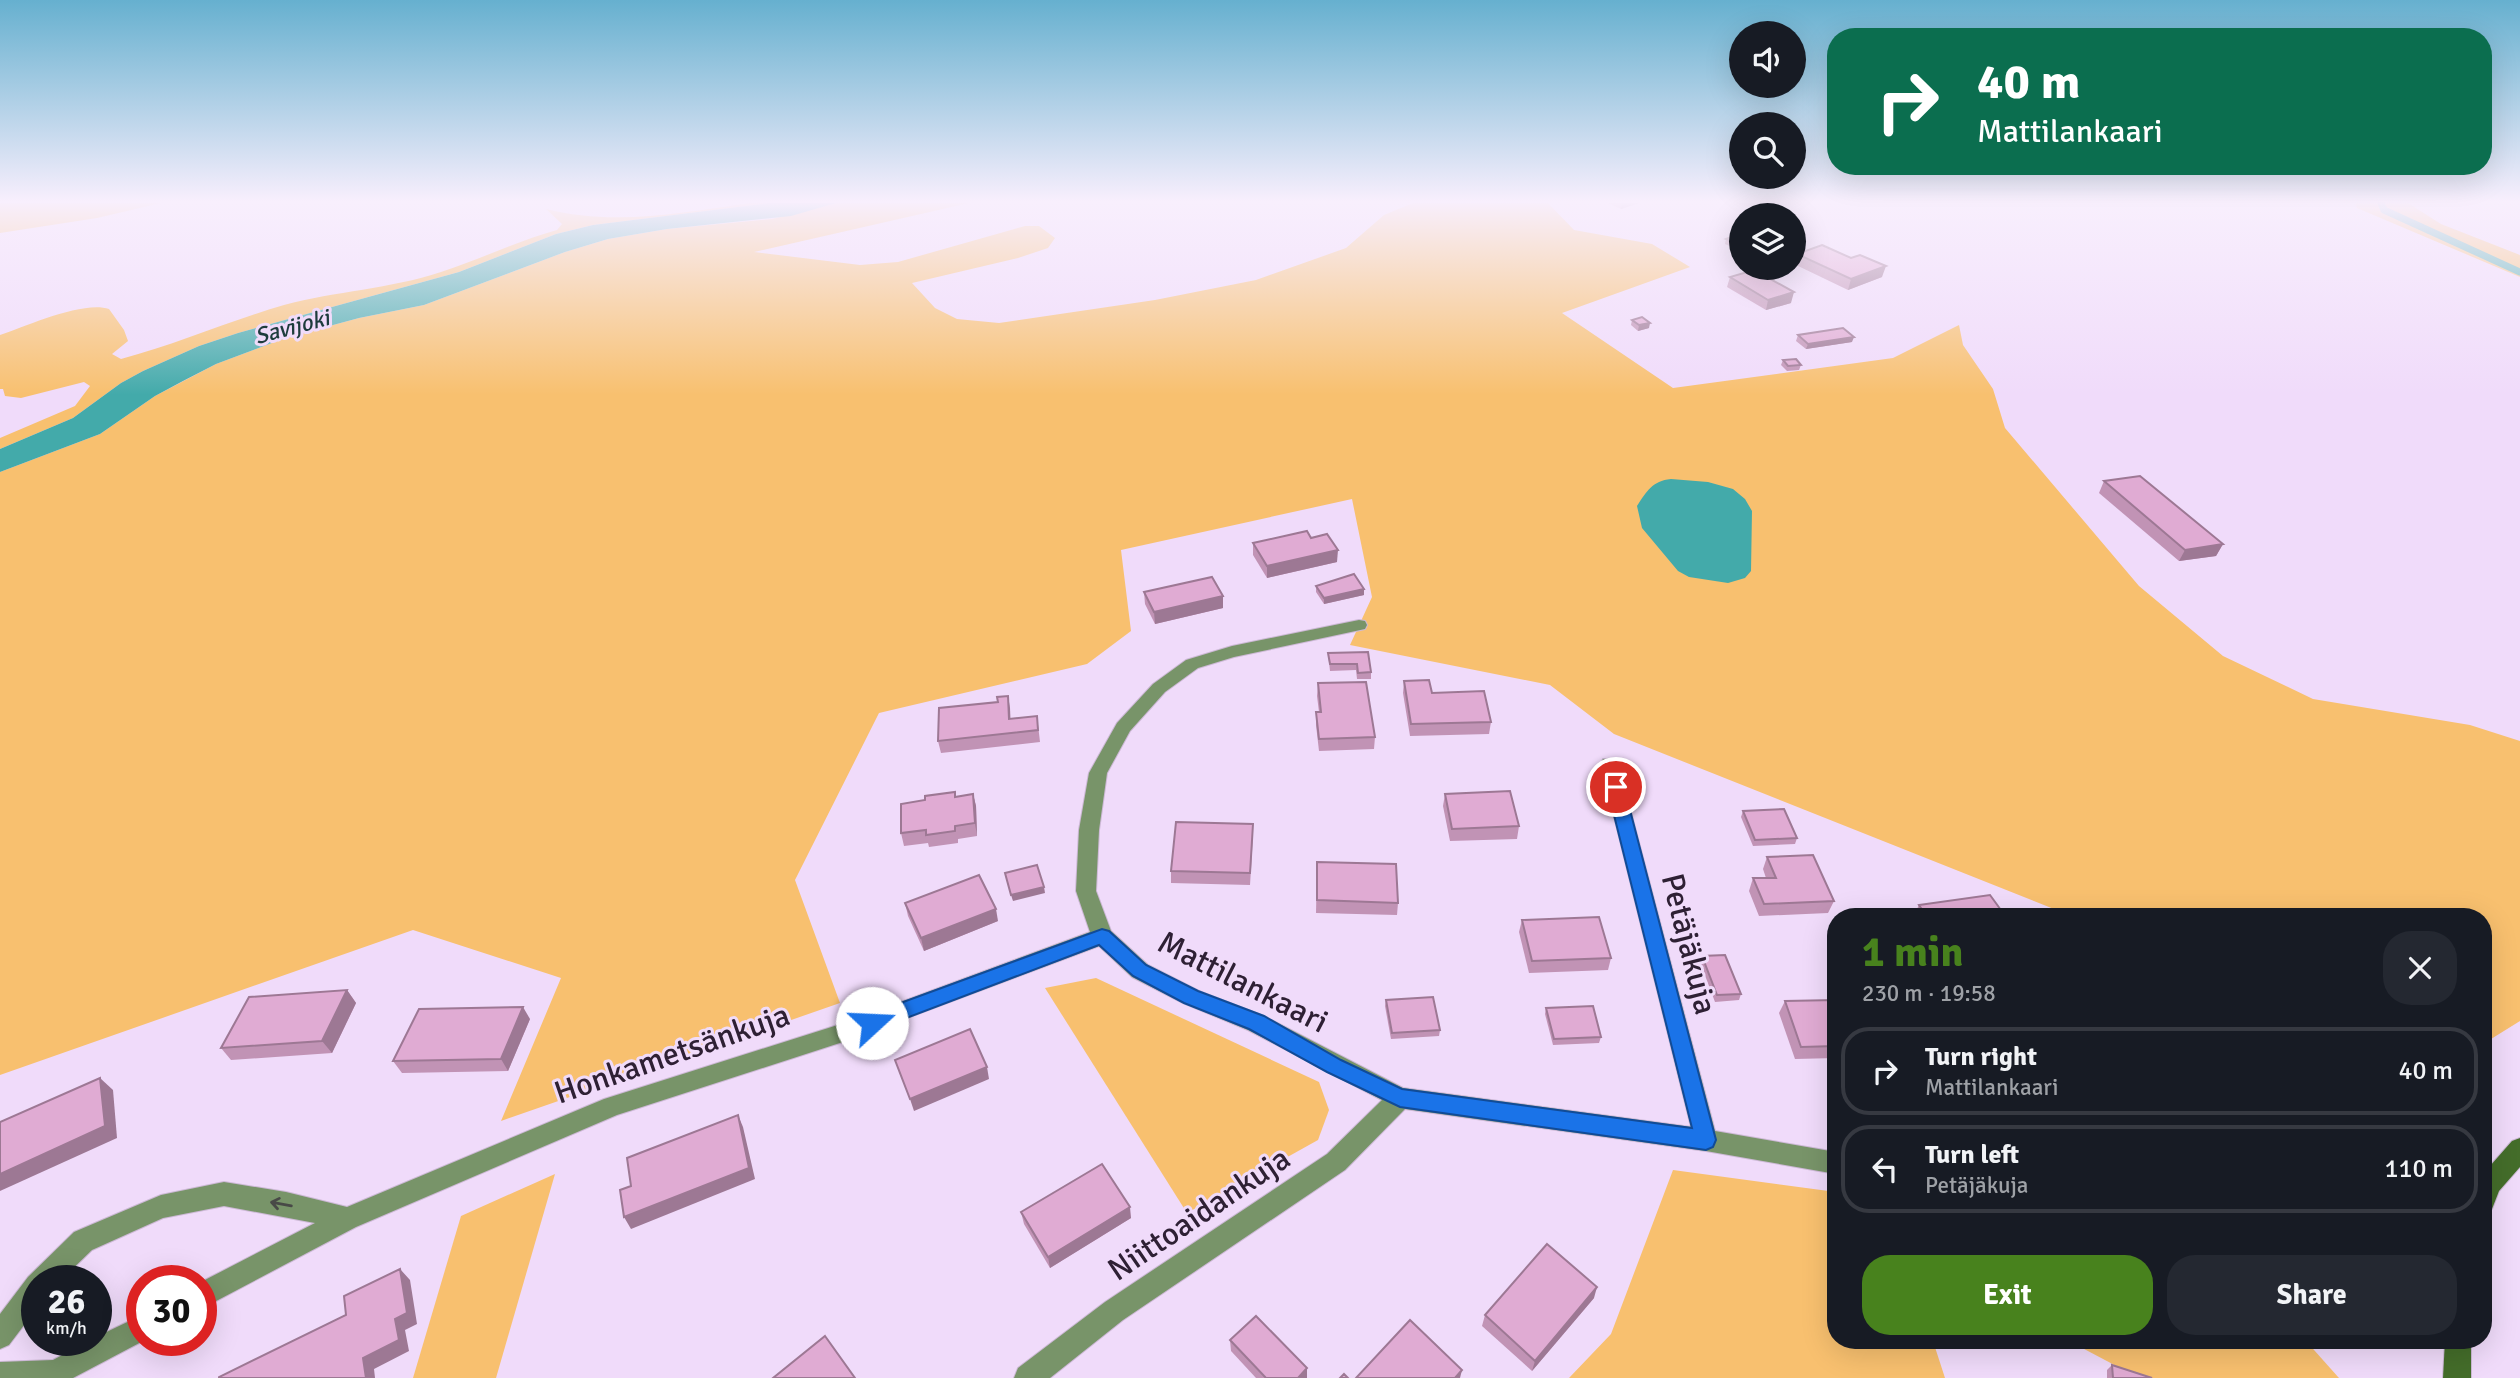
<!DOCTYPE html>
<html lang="en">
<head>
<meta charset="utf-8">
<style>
  body { margin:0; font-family:Signika,sans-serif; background:#242831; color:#f1f3f6; height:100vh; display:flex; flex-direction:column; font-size:26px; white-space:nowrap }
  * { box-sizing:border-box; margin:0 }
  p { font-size:23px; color:#9ea1a6 }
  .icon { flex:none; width:38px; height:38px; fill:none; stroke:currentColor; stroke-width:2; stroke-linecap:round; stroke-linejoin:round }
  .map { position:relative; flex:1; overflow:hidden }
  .drawer { position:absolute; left:1827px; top:908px; width:665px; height:441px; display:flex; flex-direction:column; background:#171b24; border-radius:28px; box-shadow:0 7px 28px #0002 }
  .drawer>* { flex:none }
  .hud { position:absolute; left:1827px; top:28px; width:665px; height:147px; border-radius:28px; box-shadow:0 7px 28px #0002; background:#0b6e4f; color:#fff; overflow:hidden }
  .fabs { position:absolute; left:1729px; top:21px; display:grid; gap:14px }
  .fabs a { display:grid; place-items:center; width:77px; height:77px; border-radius:50%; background:#171b24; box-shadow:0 7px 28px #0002; font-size:35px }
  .speed { position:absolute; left:21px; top:1265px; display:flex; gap:14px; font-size:35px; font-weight:700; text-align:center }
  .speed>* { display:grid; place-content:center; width:91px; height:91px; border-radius:50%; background:#171b24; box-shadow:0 7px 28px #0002; line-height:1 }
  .speed small { font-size:18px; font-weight:400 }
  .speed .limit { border:10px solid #d22; background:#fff; color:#111 }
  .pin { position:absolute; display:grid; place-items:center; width:60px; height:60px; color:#fff; margin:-30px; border:4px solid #fff; border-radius:50%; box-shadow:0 2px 7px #0007 }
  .me { position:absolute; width:77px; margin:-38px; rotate:70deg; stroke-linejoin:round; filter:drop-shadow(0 0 5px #0008) }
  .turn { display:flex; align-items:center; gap:24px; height:147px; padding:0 35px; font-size:32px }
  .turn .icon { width:91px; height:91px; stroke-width:2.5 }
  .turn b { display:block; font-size:49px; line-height:60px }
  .round { display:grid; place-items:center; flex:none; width:74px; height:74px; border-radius:28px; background:#242831 }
  .headline { display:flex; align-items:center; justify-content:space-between; height:119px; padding:0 35px }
  h1 { font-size:42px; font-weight:700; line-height:52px; color:#48821d }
  .cta { display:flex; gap:14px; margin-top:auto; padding:14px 35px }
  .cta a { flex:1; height:80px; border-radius:28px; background:#48821d; color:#fff; font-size:28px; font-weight:700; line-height:80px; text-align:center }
  .cta a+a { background:#242831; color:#f1f3f6 }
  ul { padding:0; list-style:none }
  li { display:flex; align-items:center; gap:21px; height:88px; margin:0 14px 10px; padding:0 21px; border:4px solid #363941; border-radius:28px }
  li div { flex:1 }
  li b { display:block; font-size:26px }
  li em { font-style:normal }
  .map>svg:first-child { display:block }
  .green { fill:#f8c06f }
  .water { fill:#43aaaa }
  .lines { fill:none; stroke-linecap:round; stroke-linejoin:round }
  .stream { stroke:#43aaaa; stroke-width:7 }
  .street-casing { stroke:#cdb9d6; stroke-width:2 }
  .secondary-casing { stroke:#cdb9d6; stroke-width:2 }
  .street { fill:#789469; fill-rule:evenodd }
  .secondary { fill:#446d2a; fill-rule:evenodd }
  .wall { fill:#c193b5 }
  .shaded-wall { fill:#9d7894 }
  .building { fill:#e0abd3; stroke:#9d7894; stroke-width:2 }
  .oneway { stroke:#484947 }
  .route { fill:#1a73e8; stroke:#114b97; stroke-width:2 }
  .labels { text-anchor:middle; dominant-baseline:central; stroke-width:6; stroke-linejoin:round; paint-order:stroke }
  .far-water-label { font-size:23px; font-style:italic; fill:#1d3c3c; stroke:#f0dbfa }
  .near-street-label { font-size:32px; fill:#2e2034; stroke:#f0dbfa }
</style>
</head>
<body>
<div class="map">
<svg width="2520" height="1378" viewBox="0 0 2520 1378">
  <rect width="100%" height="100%" fill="#f0dbfa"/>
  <g class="green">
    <path d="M0 203H161L97 218 0 233Z"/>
    <path d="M749 203H769L593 225 556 234 459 272 238 333 199 346 143 371 121 383 73 418 0 449V438L75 406 90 386 84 382 21 398 5 396 3 389H0V335C26 326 84 300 109 309L124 330 128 341 112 354 121 359C177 344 229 321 284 305 336 291 390 289 441 272 481 259 517 241 557 230L562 224 546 209C612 226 683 213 749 203Z"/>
    <path d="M836 203H969L754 252 860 265 898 262 1025 226H1039L1055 238 1048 248 1018 258 912 283 935 308 957 319 999 323 1155 300 1256 280 1346 248 1384 215 1413 203H1548L1574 230 1652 244 1690 267 1562 313 1673 388 1893 358 1959 325 1963 345 1993 389 2005 428 2139 586 2223 656 2313 699 2470 725 2520 741V1021L2483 1044V917H2074L1614 734 1550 685 1350 645 1372 597 1352 499 1121 550 1131 631 1087 664 879 713 795 880 840 1003 501 1121 561 978 413 930 0 1075V472L100 434 155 396 216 364 285 338 359 318 424 305 565 252 608 239 667 229 772 219Z"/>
    <path d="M2356 203H2408L2441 224 2520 255V277L2357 208Z"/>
    <path d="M1096 978 1319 1082 1329 1110 1318 1140 1187 1213 1045 988Z"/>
    <path d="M1673 1170 1836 1192V1340L1933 1341 1945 1378H1569L1611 1334Z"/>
    <path d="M555 1174 496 1378H413L461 1216Z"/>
    <path d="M2069 1341H2306L2339 1378H2139Z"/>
  </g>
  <g class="water">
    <path d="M769 203H836L791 216 667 229 608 239 565 252 424 305 359 318 285 338 216 364 183 381 155 396 100 434 0 472V449L73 418 121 383 143 371 199 346 238 333 459 272 556 234 593 225Z"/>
    <path d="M1671 479 1708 482 1733 489 1745 499 1752 511 1751 571 1745 578 1728 583 1689 577 1678 571 1642 528 1637 506C1647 491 1652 481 1671 479Z"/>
  </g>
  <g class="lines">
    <path class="stream" d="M2381 203 2384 210 2520 272"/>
    <g class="street-casing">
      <g id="street">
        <path d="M1359 620 1365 621 1367 625 1365 629 1234 657 1198 668 1165 692 1130 731 1107 773 1099 830 1096 891 1111 931 1148 965 1199 991 1264 1016 1403 1088 1691 1127 1601 764 1603 759H1617L1715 1131 1836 1152V1174L1706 1151 1405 1109 1345 1170 1123 1320 1050 1378H1014L1018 1368 1105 1302 1327 1154 1382 1100 1248 1030 1183 1003 1132 977 1099 946 846 1041 617 1115 356 1227 201 1309V1282L315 1223 224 1206 163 1218 92 1250 60 1281H37V1308L9 1345 0 1349V1314L28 1277 74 1232 161 1195 224 1182 286 1192 347 1207 604 1099 844 1023 1090 932 1076 891 1079 830 1089 773 1117 723 1153 684 1186 660 1232 646Z"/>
        <path d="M142 1315V1340H145L73 1378H0V1362L53 1360 90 1340H96V1337Z"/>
      </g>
    </g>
    <g class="secondary-casing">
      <g id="secondary">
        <path d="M2520 1138V1167L2499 1191 2492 1209 2483 1213V1174L2512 1141Z"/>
        <path d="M2445 1340H2471V1378H2443Z"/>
      </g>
    </g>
    <use href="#street" class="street"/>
    <use href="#secondary" class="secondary"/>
  </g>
  <g class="wall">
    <path d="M1608 203H1639L1621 209Z"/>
    <path d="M1738 203H1776V204L1757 211Z"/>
    <path d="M1741 233V251L1725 244 1726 239Z"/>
    <path d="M1797 254 1882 277 1848 290 1794 264Z"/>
    <path d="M1730 277 1791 303 1766 310 1727 287Z"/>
    <path d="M1632 320 1649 328 1638 331 1631 325Z"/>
    <path d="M1798 335 1852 342 1806 349 1796 341Z"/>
    <path d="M1783 360 1801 365 1799 370 1787 371 1781 365Z"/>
    <path d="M2104 481 2223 544 2216 556 2179 561 2099 493Z"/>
    <path d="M1311 538 1337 562 1267 578 1253 555V543Z"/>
    <path d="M1316 586 1364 589V595L1324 604 1316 592Z"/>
    <path d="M1144 592 1223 596V608L1155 624 1145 604Z"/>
    <path d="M1368 652 1371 672V679H1357L1356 670 1330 671 1328 653Z"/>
    <path d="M1404 681 1491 722 1489 734 1410 736 1403 693Z"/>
    <path d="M1318 683 1375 737 1374 749 1319 751 1316 725V712H1319L1317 696Z"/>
    <path d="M1008 696 1010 719 1037 716 1040 742 941 753 938 741Z"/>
    <path d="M955 792 956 797 973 794 976 806 977 836 958 839V843L929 847 928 843 904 846 901 833 925 800Z"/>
    <path d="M1445 794 1519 826 1517 839 1450 841 1443 806Z"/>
    <path d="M1743 811 1797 838 1795 844 1753 846 1741 817Z"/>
    <path d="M1253 836 1250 885 1171 883V871Z"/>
    <path d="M1767 857 1834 901 1828 913 1759 916 1749 891 1753 878H1766L1763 869Z"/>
    <path d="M1317 862 1398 903 1397 915 1316 913Z"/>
    <path d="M905 903 998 921 924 951 908 916Z"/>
    <path d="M1919 905 2006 917H1913Z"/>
    <path d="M1522 920 1611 958 1608 970 1529 973 1519 932Z"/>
    <path d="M1702 956 1741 994 1739 1000 1715 1002 1700 962Z"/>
    <path d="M347 990 356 1003 332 1053 231 1060 221 1048Z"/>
    <path d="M1386 1000 1440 1030 1439 1036 1391 1039 1385 1006Z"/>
    <path d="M1836 1000V1058L1795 1059 1779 1013 1785 1001Z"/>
    <path d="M1546 1008 1601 1037 1599 1043 1553 1045 1545 1014Z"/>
    <path d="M530 1019 508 1071 402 1073 393 1061Z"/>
    <path d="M1021 1212 1131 1218 1050 1268 1024 1224Z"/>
    <path d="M1594 1298 1532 1371 1482 1326 1485 1315Z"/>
    <path d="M1230 1340 1307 1378H1256L1231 1351Z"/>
    <path d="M2112 1365 2152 1378H2107V1370Z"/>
  </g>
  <g class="shaded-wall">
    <path d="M1622 203H1639L1621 209Z"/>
    <path d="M1759 203H1776V204L1757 211Z"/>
    <path d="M1886 266 1882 277 1848 290 1851 279Z"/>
    <path d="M1794 292 1791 303 1766 310 1768 300Z"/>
    <path d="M1650 323 1649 328 1638 331 1639 325Z"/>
    <path d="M1854 337 1852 342 1806 349 1808 344Z"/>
    <path d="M2223 544 2216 556 2179 561 2185 550Z"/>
    <path d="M1338 550 1337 562 1267 578V566Z"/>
    <path d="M1364 589V595L1324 604V598Z"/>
    <path d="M1223 596V608L1155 624 1154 612Z"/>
    <path d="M1008 696 1010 708 1011 732 1009 719Z"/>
    <path d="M973 794 976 806 977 836 975 823Z"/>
    <path d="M1044 887 1045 893 1013 901 1011 895Z"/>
    <path d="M996 909 998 921 924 951 921 938Z"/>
    <path d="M347 990 356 1003 332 1053 322 1041Z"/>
    <path d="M523 1007 530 1019 508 1071 501 1059Z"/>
    <path d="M987 1067 989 1079 914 1111 910 1099Z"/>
    <path d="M100 1078 113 1090 117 1138 0 1191V1174Z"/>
    <path d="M738 1115 743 1127 755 1179 631 1229 624 1217Z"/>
    <path d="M1130 1207 1131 1218 1050 1268 1048 1257Z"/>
    <path d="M400 1269 410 1280 417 1324 405 1330 409 1351 374 1369 375 1378H366L363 1358Z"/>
    <path d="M1597 1287 1594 1298 1532 1371 1535 1361Z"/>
    <path d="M1307 1368V1378H1298Z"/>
    <path d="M1462 1370 1460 1378H1455Z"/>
  </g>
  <g class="building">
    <path d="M1741 233V245L1726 239Z"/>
    <path d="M1822 245 1851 258 1860 255 1886 266 1851 279 1797 254Z"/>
    <path d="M1754 270 1794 292 1768 300 1730 277Z"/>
    <path d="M1642 317 1650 323 1639 325 1632 320Z"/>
    <path d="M1843 328 1854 337 1808 344 1798 335Z"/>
    <path d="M1796 359 1801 365 1788 366 1783 360Z"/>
    <path d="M2140 476 2223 544 2185 550 2104 481Z"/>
    <path d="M1307 531 1311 538 1327 534 1338 550 1267 566 1253 543Z"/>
    <path d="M1354 574 1364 589 1324 598 1316 586Z"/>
    <path d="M1212 577 1223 596 1154 612 1144 592Z"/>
    <path d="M1368 652 1371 672 1358 673 1357 664H1330L1328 653Z"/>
    <path d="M1429 680 1432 693 1484 691 1491 722 1411 724 1404 681Z"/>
    <path d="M1366 682 1375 737 1319 739 1316 712H1321L1318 683Z"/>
    <path d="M1008 696 1009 719 1037 716 1038 730 938 741 939 708 998 702 997 697Z"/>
    <path d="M1510 791 1519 826 1452 829 1445 794Z"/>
    <path d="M955 792V797L973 794 975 823 955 826V831L926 835V830L901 833V804L925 800V796Z"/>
    <path d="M1784 809 1797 838 1755 840 1743 811Z"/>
    <path d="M1176 822 1253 824 1250 873 1171 871Z"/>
    <path d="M1813 855 1834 901 1764 904 1753 878H1776L1767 857Z"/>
    <path d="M1317 862 1396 864 1398 903 1317 900Z"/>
    <path d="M1037 865 1044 887 1011 895 1005 873Z"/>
    <path d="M979 875 996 909 921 938 905 903Z"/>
    <path d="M1990 895 2006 917H1927L1919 905Z"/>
    <path d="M1599 917 1611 958 1532 961 1522 920Z"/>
    <path d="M1725 955 1741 994 1717 995 1702 956Z"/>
    <path d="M347 990 322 1041 221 1048 249 997Z"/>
    <path d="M1433 997 1440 1030 1392 1033 1386 1000Z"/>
    <path d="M1836 1000V1046L1801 1047 1785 1001Z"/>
    <path d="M1593 1006 1601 1037 1554 1039 1546 1008Z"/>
    <path d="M523 1007 501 1059 393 1061 419 1009Z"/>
    <path d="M970 1029 987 1067 910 1099 895 1060Z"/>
    <path d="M100 1078 105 1126 0 1174V1122Z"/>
    <path d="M738 1115 749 1168 624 1217 620 1190 631 1186 627 1158Z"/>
    <path d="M1102 1164 1130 1207 1048 1257 1021 1212Z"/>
    <path d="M1547 1244 1597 1287 1535 1361 1485 1315Z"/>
    <path d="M400 1269 407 1313 395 1319 399 1340 363 1358 366 1378H219V1377L346 1315 344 1296Z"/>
    <path d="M1256 1316 1307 1368 1298 1378H1266L1230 1340Z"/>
    <path d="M1410 1320 1462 1370 1455 1378H1356Z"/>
    <path d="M825 1336 855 1378H773Z"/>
    <path d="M2112 1365 2152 1378H2113Z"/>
    <path d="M1344 1374 1348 1378H1340Z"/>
  </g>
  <defs><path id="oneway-shaft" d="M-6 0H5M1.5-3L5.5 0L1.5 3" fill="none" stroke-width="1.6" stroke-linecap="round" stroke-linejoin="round" transform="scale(1.75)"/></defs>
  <use class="oneway" href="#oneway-shaft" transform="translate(281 1204) rotate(-170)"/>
  <linearGradient id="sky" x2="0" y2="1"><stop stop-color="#66b0cf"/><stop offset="0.51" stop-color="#f8effd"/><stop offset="1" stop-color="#f8effd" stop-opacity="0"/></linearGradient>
  <rect width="2520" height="395" fill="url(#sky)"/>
  <path class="route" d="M1616 781 1624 787 1716 1140 1713 1147 1706 1150 1400 1107 1327 1072 1249 1029 1184 1003 1133 976 1099 945 872 1031 865 1029 862 1023 865 1016 1102 929 1109 931 1146 965 1198 991 1264 1016 1341 1060 1402 1089 1692 1128 1607 787Z"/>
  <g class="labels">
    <g class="far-water-label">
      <text transform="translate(292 327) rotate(-15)">Savijoki</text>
    </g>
    <g class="near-street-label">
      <text transform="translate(1689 944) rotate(76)">Petäjäkuja</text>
      <text transform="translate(1243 982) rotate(27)">Mattilankaari</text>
      <text transform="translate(672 1054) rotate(-19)">Honkametsänkuja</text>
      <text transform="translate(1199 1214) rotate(-34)">Niittoaidankuja</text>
    </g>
  </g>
</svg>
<div class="fabs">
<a><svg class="icon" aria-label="sound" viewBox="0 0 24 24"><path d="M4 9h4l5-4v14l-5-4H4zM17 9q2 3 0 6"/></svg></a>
<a><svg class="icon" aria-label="search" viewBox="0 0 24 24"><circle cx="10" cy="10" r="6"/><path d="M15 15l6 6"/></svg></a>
<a><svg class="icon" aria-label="layers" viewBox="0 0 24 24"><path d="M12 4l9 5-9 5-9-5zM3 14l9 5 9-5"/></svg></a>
</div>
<div class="speed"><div>26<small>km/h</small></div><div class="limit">30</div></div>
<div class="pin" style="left:1616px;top:787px;background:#d93025"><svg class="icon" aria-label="arrive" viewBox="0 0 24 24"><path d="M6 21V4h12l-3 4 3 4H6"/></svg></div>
<svg class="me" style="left:872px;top:1023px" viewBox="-20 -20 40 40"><circle r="19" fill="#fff"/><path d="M0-13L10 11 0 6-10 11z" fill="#1a73e8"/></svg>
<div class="hud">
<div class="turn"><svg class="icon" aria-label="right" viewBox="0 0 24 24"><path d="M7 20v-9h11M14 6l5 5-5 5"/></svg><div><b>40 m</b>Mattilankaari</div></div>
</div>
<section class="drawer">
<div class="headline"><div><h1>1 min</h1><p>230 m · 19:58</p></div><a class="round"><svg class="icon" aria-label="close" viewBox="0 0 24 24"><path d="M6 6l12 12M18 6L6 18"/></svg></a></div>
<ul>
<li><svg class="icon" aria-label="right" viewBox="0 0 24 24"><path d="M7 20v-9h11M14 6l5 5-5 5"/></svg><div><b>Turn right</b><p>Mattilankaari</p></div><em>40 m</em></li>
<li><svg class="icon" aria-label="left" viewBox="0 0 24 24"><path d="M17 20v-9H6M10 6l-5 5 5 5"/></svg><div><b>Turn left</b><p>Petäjäkuja</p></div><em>110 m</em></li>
</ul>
<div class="cta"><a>Exit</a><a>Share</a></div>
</section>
</div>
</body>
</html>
